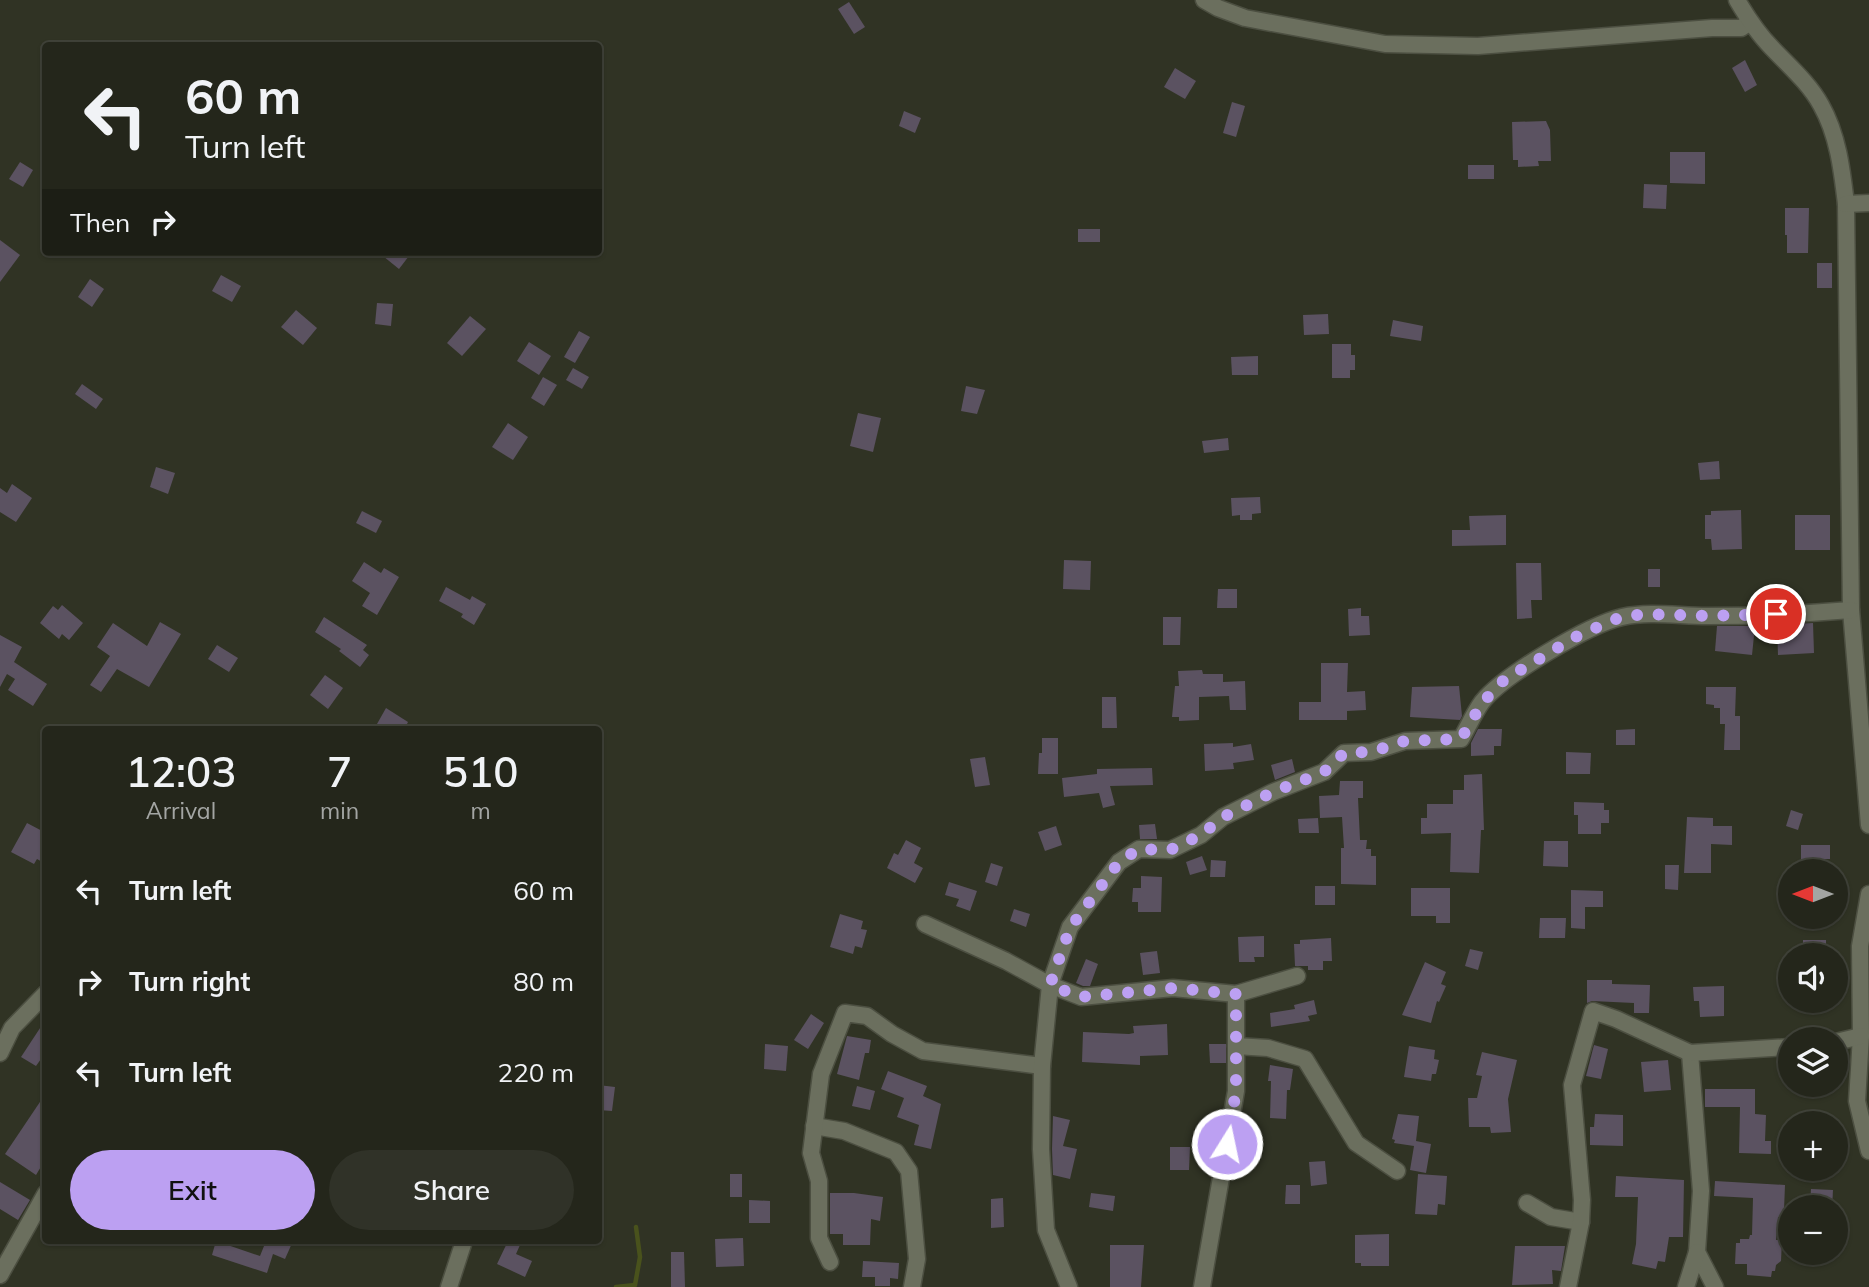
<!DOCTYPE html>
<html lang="en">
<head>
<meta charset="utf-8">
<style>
  body { margin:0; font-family:Mulish,sans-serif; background:#303228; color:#f1f3f6; height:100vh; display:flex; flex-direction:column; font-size:26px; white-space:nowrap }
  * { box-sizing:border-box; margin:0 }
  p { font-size:23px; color:#a3a5a3 }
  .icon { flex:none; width:38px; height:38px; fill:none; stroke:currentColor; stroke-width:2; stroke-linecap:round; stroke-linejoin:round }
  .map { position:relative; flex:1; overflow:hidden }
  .sheet { position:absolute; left:42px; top:726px; width:560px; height:518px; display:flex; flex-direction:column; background:#24261b; border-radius:7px; box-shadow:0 2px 5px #0004,0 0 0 2px #41433a }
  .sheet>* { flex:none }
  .guide { position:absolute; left:42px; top:42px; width:560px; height:214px; border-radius:7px; box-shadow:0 2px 5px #0004,0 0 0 2px #41433a; background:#24261b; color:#f1f3f6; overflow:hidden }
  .needle { width:46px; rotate:270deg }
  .fabs { position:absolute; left:1778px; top:859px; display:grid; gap:14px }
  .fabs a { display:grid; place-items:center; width:70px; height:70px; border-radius:50%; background:#24261b; box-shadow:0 2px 5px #0004,0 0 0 2px #41433a; font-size:35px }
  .pin { position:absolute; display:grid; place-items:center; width:60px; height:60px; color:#fff; margin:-30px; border:4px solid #fff; border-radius:50%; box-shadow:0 2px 7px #0007 }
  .me { position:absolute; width:77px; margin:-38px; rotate:10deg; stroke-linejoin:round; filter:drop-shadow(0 0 5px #0008) }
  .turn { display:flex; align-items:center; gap:24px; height:147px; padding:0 28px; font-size:32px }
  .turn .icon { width:91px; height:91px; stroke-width:2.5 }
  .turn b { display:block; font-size:49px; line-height:60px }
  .then { display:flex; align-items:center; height:66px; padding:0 28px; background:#0003; gap:14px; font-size:26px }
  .eta { display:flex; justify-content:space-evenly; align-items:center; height:119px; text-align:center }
  .eta b { font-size:42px; font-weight:600; line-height:49px }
  .button { display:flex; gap:14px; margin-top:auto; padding:14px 28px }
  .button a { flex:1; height:80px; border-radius:42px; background:#bca0f2; color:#111; font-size:28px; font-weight:600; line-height:80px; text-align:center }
  .button a+a { background:#303228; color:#f1f3f6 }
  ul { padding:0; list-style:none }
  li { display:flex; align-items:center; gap:21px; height:91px; padding:0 28px }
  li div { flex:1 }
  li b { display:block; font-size:26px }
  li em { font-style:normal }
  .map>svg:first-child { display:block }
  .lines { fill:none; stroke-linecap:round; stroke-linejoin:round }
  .stream { stroke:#49521c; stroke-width:4.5 }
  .building { fill:#5b5261 }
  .minor-casing { stroke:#4c4f41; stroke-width:19 }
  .minor { stroke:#6b6f5e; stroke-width:16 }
  .route { stroke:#bca0f2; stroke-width:12; stroke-dasharray:0 21.6 }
</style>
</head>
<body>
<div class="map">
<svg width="1869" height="1287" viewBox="0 0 1869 1287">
  <rect width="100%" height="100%" fill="#303324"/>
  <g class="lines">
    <path class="stream" d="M616 1287 635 1285 640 1257 636 1227"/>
  </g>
  <g class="building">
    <path d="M849 2 865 27 854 34 838 9Z"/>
    <path d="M1745 60 1757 85 1745 92 1732 68Z"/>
    <path d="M1175 68 1196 81 1185 99 1164 87Z"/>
    <path d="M1232 102 1245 106 1236 137 1223 133Z"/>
    <path d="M904 111 921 118 915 133 899 126Z"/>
    <path d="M1546 121 1550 130 1551 161H1538L1539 166 1518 167V160H1513L1512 122Z"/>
    <path d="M1670 152H1705V184L1670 183Z"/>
    <path d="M20 162 33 170 23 187 9 179Z"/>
    <rect x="1468" y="165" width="26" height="14"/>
    <path d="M1644 184 1667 185 1666 209 1643 208Z"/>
    <path d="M1785 208H1809L1808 253H1787V235H1785Z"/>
    <rect x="1078" y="229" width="22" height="13"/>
    <path d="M0 240 20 255 0 282Z"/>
    <path d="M378 252H412L399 269Z"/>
    <rect x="1817" y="263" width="15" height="25"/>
    <path d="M221 275 241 286 232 302 212 291Z"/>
    <path d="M90 279 104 289 92 307 78 297Z"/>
    <path d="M377 303 393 304 391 326 375 324Z"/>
    <path d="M296 310 317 328 303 345 281 327Z"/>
    <path d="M1328 314 1329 334 1304 335 1303 315Z"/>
    <path d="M470 316 486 329 462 356 447 343Z"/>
    <path d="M1393 320 1423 326 1421 341 1390 336Z"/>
    <path d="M579 331 590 337 575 363 564 357Z"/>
    <path d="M529 342 551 356 539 375 517 361Z"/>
    <path d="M1332 344H1351V355H1355V370H1350V378H1332Z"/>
    <path d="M1258 356V375H1232L1231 357Z"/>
    <path d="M573 368 589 377 582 389 566 380Z"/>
    <path d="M543 377 557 385 544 406 531 398Z"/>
    <path d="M82 384 103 399 96 409 75 394Z"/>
    <path d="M966 386 985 390 977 414 961 411Z"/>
    <path d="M858 413 881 418 873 452 850 446Z"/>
    <path d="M508 423 528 437 513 460 492 447Z"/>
    <path d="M1228 438 1229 450 1204 453 1202 441Z"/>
    <path d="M1719 461 1720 479 1700 480 1698 463Z"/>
    <path d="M156 467 175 473 168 494 150 487Z"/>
    <path d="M12 484 32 498 16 522 0 512V488L7 493Z"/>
    <path d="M1260 497 1261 513 1252 514V520H1240V515L1232 516 1231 498Z"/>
    <path d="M1741 510 1742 549 1712 550 1711 539H1705V515H1711V511Z"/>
    <path d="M362 511 382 521 376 533 356 523Z"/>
    <path d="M1506 515V545L1452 546V530H1470L1469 516Z"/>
    <rect x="1795" y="515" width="35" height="35"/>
    <path d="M1064 560 1091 561 1090 590 1063 589Z"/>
    <path d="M364 562 381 573 384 568 399 577 377 615 362 606 370 593 352 581Z"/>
    <path d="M1516 563H1541L1542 600H1531L1532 618 1517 619Z"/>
    <rect x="1648" y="569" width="12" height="18"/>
    <path d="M446 587 470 600 472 596 486 604 474 625 461 617 463 614 439 601Z"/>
    <path d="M1218 589H1237V608H1217Z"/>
    <path d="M62 605 83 623 69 640 62 634 59 639 40 623 53 606 58 610Z"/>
    <path d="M1361 608V616H1369L1370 635 1349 636 1348 609Z"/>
    <path d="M324 617 367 645 363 650 369 655 360 667 339 651 341 649 315 632Z"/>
    <path d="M1163 617H1181L1180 645H1163Z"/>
    <path d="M160 622 181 634 149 687 117 669 101 692 90 685 110 656 97 647 113 623 147 646Z"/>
    <path d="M1813 623 1814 653 1778 655 1777 625Z"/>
    <path d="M1717 626H1755L1752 655 1715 651Z"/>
    <path d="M0 635 22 647 14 662 47 684 33 706 8 690 15 679 7 674 0 687Z"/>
    <path d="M217 645 238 658 229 672 208 659Z"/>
    <path d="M1321 663H1348L1347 692 1365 691 1366 710 1347 711V720H1299V702H1321Z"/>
    <path d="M1202 670 1203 674H1223V682L1245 681 1246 710H1230L1229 696 1199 697V720L1179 721V717H1172L1175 686H1179L1178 671Z"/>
    <path d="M325 675 343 688 328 709 310 695Z"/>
    <path d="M1459 686 1462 716 1460 720 1410 717 1412 687Z"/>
    <path d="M1706 687H1736L1735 716H1740V750H1724L1725 724H1720V708H1714V705L1706 704Z"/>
    <path d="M1102 697H1116L1117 728H1102Z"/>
    <path d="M386 708 408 722 404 730H387L377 724Z"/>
    <path d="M1478 729H1502L1501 746H1494V755L1471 756V743Z"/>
    <path d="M1635 729V745H1616V730Z"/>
    <path d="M1042 738H1058V774H1038L1039 753H1042Z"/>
    <path d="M1233 743V747L1251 744 1254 760 1233 763 1234 769 1205 771 1204 744Z"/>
    <path d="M1566 752 1591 753 1590 774H1566Z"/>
    <path d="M985 757 990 785 975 787 970 759Z"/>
    <path d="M1292 759 1295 772 1275 780 1271 765Z"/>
    <path d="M1152 768 1153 785 1110 786 1115 805 1103 808 1099 793 1064 797 1062 778 1097 774V769Z"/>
    <path d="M1482 774 1484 830H1481L1479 873 1450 872 1451 833 1421 834V818H1427V804H1453V790H1464V775Z"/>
    <path d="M1340 781H1363V798H1358L1360 840H1367L1366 849H1371V856H1376V885L1341 884V848H1344L1342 817 1320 818 1319 796 1339 795Z"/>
    <path d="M1574 802 1604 803V810H1609V823H1601V834H1578V815H1574Z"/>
    <path d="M1791 810 1803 814 1798 830 1786 826Z"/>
    <path d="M1687 817 1713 818V826H1732V845L1711 844V873H1684Z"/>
    <path d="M1318 818 1319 833H1299L1298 819Z"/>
    <path d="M27 823 46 833V864L37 859 34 864 11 852Z"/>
    <path d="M1155 824 1157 839H1140L1139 825Z"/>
    <path d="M1056 826 1062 845 1045 851 1038 832Z"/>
    <path d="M906 840 921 848 914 863 923 868 915 883 887 868 894 853 898 855Z"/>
    <path d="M1544 841H1568V867L1543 866Z"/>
    <path d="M1801 845H1830V859H1825V872H1801Z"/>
    <path d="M1202 856 1207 870 1190 875 1186 862Z"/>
    <path d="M1211 860 1226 861 1225 877H1210Z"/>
    <path d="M991 863 1003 867 997 886 985 882Z"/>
    <path d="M1665 865H1679L1678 890 1665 889Z"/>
    <path d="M1141 876 1162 877 1161 912H1138V902H1132L1133 888H1141Z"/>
    <path d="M949 882 977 891 970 911 956 906 959 899 945 895Z"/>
    <rect x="1315" y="886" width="20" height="19"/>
    <path d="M1411 888H1450V923H1436V916H1411Z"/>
    <path d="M1571 890 1603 891V907H1585V929L1571 928Z"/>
    <path d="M1014 909 1030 914 1026 927 1010 921Z"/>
    <path d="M840 914 863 921 861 929 867 930 862 948 855 946 853 954 830 947Z"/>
    <path d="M1540 918H1566L1565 938H1539Z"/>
    <path d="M1264 936V957H1254L1255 962H1239L1238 937Z"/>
    <path d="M1331 938 1332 961H1323V970H1308V966H1295L1294 944H1300V940Z"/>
    <rect x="1803" y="940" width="23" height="16"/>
    <path d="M1470 949 1483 952 1478 970 1465 966Z"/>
    <path d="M1157 951 1160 973 1143 975 1140 953Z"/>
    <path d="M1086 959 1098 964 1090 986H1083L1076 983Z"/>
    <path d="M1425 962 1446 972 1441 984 1446 986 1439 1002 1437 1001 1431 1023 1402 1015Z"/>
    <path d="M1587 980H1612V984L1650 985 1649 1013H1634V1003L1592 1001 1587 1003Z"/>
    <path d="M1724 986V1016L1700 1017 1699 1001H1694L1693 987Z"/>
    <path d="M1314 1000 1317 1014 1308 1016 1310 1021 1271 1027 1270 1013 1295 1009 1294 1005Z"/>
    <path d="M811 1014 824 1023 808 1049 794 1040Z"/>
    <path d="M46 1019V1052L36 1066 21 1057Z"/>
    <path d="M1167 1024 1168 1055 1140 1056V1065L1082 1062 1083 1032 1129 1034 1134 1033 1133 1026Z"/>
    <path d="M847 1036 871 1040 869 1053H865L859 1080 837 1074Z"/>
    <path d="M765 1044 788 1046 786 1071 764 1069Z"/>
    <path d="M1209 1044H1226V1063H1210Z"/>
    <path d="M1594 1045 1608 1049 1601 1079 1586 1076Z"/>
    <path d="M1409 1046 1435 1050 1434 1059 1439 1060 1436 1074H1432L1431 1081 1404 1077Z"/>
    <path d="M1482 1052 1517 1060 1508 1099 1511 1132 1491 1133 1490 1127H1469L1468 1098H1477L1482 1076 1476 1075Z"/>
    <path d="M1668 1060 1671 1090 1644 1092 1641 1062Z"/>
    <path d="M1270 1065 1293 1069 1290 1090H1287L1286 1119 1270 1118 1271 1081H1268Z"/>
    <path d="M888 1071 927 1086 923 1096 941 1104 931 1149 914 1145 919 1125 897 1117 904 1098 881 1089Z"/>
    <path d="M598 1085 615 1087 612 1111 598 1110Z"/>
    <path d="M857 1086 875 1091 870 1110 852 1106Z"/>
    <path d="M1705 1089H1755V1114L1766 1115 1765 1141H1771V1154L1739 1153 1740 1107H1705Z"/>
    <path d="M46 1093 45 1160 36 1175 5 1154Z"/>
    <path d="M1398 1114 1419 1116 1416 1141 1431 1144 1426 1173 1410 1170 1414 1146 1394 1143 1395 1140 1392 1139Z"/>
    <path d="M1595 1114 1623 1115V1146L1590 1145V1127H1594Z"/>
    <path d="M1053 1116 1070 1120 1063 1146 1077 1149 1070 1179 1053 1175 1052 1149Z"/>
    <path d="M1170 1147H1190L1189 1170H1170Z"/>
    <path d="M1325 1161 1327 1184 1311 1186 1309 1162Z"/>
    <rect x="730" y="1174" width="12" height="23"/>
    <path d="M1418 1174 1447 1176 1445 1205 1438 1204 1437 1215 1415 1214Z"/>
    <path d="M1616 1176 1684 1180 1683 1237H1669L1665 1262 1658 1261 1656 1269 1632 1264 1636 1244 1638 1197H1615Z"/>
    <path d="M1715 1181 1785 1185 1784 1210 1782 1217H1778L1776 1240H1782L1781 1261 1776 1265 1775 1271H1772L1771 1277 1747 1275V1264H1735L1736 1243H1740V1239H1749L1750 1235H1752L1753 1198 1714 1196Z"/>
    <path d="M0 1182 30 1200 18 1220 0 1209Z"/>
    <path d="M1286 1185H1300V1204H1285Z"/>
    <path d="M1811 1189 1833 1190 1832 1208H1810Z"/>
    <path d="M830 1193H854L883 1197 880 1221 871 1219 870 1245H843V1234H830Z"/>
    <path d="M1091 1193 1115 1196 1113 1211 1089 1207Z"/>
    <path d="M1003 1198 1004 1227 991 1228V1199Z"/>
    <path d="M749 1200 770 1201V1223H749Z"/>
    <path d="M1389 1234V1266H1361V1263H1355V1235Z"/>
    <path d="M743 1238 744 1266 716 1267 715 1239Z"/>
    <path d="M216 1241 260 1256 266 1241H293L285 1259 273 1254 267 1273 212 1255Z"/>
    <path d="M508 1241 520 1245 516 1254 532 1261 525 1277 497 1264Z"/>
    <path d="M1110 1245H1144L1141 1287H1110Z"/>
    <path d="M1515 1246H1565L1561 1271 1552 1270 1553 1284 1512 1285Z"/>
    <path d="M671 1252H684L685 1287H671Z"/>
    <path d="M863 1261 899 1263 898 1279 890 1278V1286H875V1277H862Z"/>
  </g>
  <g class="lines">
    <g class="minor-casing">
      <g id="minor">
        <path d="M1204 0 1218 8 1245 18 1385 44 1478 46 1712 28H1741L1750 22"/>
        <path d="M1737 0C1747 17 1758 34 1772 48 1789 66 1809 83 1821 105 1838 135 1842 170 1846 204L1851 610 1869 825"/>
        <path d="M1846 204 1869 203"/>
        <path d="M1869 894 1860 946 1861 1036 1857 1101 1869 1151"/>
        <path d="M925 924 1006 961 1050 985 1081 997 1173 988 1236 994 1297 976"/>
        <path d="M1836 1042 1861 1036"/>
        <path d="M1236 1046 1268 1048 1305 1059 1356 1143 1397 1171"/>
        <path d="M0 1053 12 1028 46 993"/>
        <path d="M1690 1053 1701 1191 1697 1252 1715 1287"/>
        <path d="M814 1126 844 1131 896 1152 909 1171 917 1259 912 1287"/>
        <path d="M1527 1203 1551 1217 1581 1222"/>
        <path d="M830 1262 819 1238V1181L811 1153 821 1074 845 1013 867 1016 892 1034 923 1051 1042 1066"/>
        <path d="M0 1275 46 1193"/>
        <path d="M449 1287 464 1241"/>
        <path d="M1069 1287 1046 1230 1041 1149 1042 1066 1050 985 1070 927 1119 862 1139 849 1170 850 1201 835 1223 817 1273 792 1324 772 1344 753 1371 752 1405 741 1461 739C1468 727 1474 713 1482 702 1504 675 1588 625 1622 617 1650 611 1679 616 1707 616 1755 616 1803 614 1851 610"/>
        <path d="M1202 1287 1236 1091V994"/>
        <path d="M1568 1287 1581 1222 1582 1200 1572 1085 1593 1011 1616 1019 1690 1053 1790 1047"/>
        <path d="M1686 1287 1697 1252"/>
      </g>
    </g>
    <use href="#minor" class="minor"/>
  </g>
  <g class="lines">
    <path class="route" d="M1227 1144 1236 1091V994L1173 988 1081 997 1050 985 1070 928 1119 862 1139 849 1170 850 1201 835 1223 817 1273 792 1324 772 1344 753 1371 752 1405 741 1461 739 1482 703 1504 680 1579 635 1621 617 1646 614 1707 616 1776 614"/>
  </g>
</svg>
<div class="fabs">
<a><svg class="needle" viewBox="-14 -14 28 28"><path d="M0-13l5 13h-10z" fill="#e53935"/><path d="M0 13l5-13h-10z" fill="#a3a5a3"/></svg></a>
<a><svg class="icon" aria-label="sound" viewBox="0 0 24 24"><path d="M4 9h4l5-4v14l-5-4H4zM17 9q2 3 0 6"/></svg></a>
<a><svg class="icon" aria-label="layers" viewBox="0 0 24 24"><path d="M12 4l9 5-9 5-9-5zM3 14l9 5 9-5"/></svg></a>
<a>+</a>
<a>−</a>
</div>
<div class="pin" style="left:1776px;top:614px;background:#d93025"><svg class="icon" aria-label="arrive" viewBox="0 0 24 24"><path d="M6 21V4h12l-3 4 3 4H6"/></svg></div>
<svg class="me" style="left:1227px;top:1144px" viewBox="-20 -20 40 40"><circle r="17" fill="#bca0f2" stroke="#fff" stroke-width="3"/><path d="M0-11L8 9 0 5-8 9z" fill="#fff"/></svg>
<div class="guide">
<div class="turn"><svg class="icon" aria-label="left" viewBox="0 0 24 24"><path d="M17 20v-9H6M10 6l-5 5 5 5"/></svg><div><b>60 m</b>Turn left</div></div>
<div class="then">Then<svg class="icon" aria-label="right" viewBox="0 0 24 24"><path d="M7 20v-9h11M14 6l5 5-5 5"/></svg></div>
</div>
<section class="sheet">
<div class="eta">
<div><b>12:03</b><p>Arrival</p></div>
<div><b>7</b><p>min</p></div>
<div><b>510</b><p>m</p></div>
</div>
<ul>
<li><svg class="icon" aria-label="left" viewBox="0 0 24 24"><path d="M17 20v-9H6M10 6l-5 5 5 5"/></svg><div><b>Turn left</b></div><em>60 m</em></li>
<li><svg class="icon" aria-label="right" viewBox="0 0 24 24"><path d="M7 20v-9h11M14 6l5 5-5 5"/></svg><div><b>Turn right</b></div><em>80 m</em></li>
<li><svg class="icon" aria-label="left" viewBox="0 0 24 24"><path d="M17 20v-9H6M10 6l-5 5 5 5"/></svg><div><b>Turn left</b></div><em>220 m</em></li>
</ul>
<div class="button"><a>Exit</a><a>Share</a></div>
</section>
</div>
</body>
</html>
